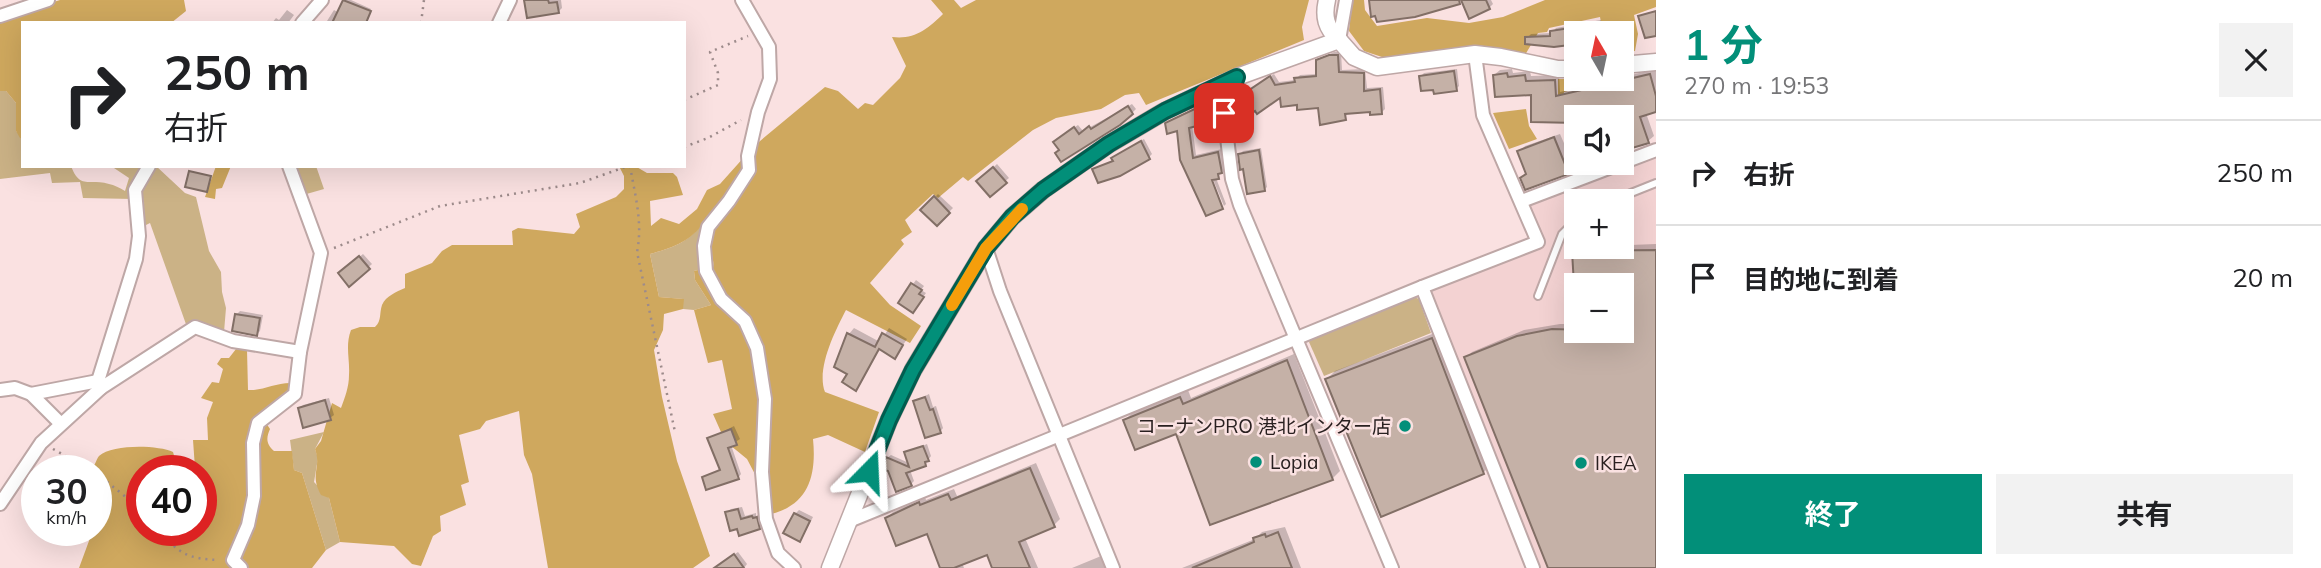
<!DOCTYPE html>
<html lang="ja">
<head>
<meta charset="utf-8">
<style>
  body { margin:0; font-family:Mulish,"Noto Sans JP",sans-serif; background:#f2f2f2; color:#202124; height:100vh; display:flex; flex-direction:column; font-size:26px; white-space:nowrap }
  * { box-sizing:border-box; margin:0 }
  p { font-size:23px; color:#757577 }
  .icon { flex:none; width:38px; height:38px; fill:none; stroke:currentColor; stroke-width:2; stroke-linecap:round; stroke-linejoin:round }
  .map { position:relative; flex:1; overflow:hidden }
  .details { display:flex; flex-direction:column; background:#fff; width:665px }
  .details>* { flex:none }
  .banner { position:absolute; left:21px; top:21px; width:665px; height:147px; border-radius:0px; box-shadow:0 7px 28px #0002; background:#fff; color:#202124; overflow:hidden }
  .needle { width:46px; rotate:351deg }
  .tools { position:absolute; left:1564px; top:21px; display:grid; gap:14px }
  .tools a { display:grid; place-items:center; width:70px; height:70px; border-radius:0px; background:#fff; box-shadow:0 7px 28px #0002; font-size:35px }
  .speed { position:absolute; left:21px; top:455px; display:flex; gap:14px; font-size:35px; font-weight:700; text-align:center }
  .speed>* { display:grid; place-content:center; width:91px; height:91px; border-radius:50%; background:#fff; box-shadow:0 7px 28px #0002; line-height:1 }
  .speed small { font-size:18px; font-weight:400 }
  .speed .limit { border:10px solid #d22; background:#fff; color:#111 }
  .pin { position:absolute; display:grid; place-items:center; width:60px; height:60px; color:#fff; margin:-30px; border-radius:14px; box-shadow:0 4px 10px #0006 }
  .me { position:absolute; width:77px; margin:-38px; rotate:21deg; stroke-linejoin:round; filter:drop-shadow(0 0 5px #0008) }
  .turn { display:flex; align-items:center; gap:24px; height:147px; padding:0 28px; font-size:32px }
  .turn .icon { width:91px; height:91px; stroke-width:2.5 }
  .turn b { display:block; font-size:49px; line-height:60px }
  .round { display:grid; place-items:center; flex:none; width:74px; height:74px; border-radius:0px; background:#f2f2f2 }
  .summary { display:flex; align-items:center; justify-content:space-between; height:119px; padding:0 28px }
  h1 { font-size:42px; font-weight:700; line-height:52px; color:#028f79 }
  .action { display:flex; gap:14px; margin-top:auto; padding:14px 28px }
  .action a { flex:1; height:80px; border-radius:0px; background:#028f79; color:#fff; font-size:28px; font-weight:700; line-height:80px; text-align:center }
  .action a+a { background:#f2f2f2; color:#202124 }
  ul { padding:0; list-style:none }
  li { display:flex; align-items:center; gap:21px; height:105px; padding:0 28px; border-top:2px solid #e0e0e0 }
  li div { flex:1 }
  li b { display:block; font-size:26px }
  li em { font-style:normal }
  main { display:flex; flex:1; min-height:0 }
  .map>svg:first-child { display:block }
  .built { fill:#f3d2d2; fill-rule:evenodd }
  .green { fill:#cbb286 }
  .forest { fill:#cfa85e }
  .shadow { fill:#0003 }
  .building { fill:#c5b1a7; stroke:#826f66; stroke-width:2 }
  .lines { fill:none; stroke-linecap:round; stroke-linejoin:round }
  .service-casing { stroke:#bea7a6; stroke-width:10 }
  .minor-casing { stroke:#bea7a6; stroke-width:16 }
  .tertiary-casing { stroke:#bea7a6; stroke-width:19 }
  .path { stroke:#9d8b8b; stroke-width:2.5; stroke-dasharray:2 5; stroke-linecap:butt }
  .service { stroke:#fff; stroke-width:6 }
  .minor { stroke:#fff; stroke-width:12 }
  .tertiary { stroke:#fff; stroke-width:16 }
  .route-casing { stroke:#015d4f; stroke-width:18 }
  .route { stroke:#028f79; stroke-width:12 }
  .slow { stroke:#f59e0b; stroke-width:12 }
  .poi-dot { fill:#028f79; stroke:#fae1e1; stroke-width:2.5 }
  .labels { text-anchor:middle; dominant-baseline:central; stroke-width:5; stroke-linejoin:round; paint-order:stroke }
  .poi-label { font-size:19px; fill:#292020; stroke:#fae1e1; text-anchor:start }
</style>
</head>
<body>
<main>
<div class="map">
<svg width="1656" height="568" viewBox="0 0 1656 568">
  <rect width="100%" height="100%" fill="#fae1e1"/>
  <path class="built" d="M1656 155V568H1541L1429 290 1542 245 1529 211 1532 202ZM1577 201H1622V247H1577ZM1577 285H1622V331H1577Z"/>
  <g class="green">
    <path d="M0 91H6L16 103V131L23 139V166H71C80 190 89 178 109 184 114 185 120 188 125 191L129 178 111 166H146L133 199 83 198 80 182 52 183 50 173 0 179Z"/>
    <path d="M153 166H156L185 193 196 197 209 251 221 272 222 292 226 308 224 332 187 327 150 223 142 227 137 191Z"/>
    <path d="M293 166H316L324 189 303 195Z"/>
    <path d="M702 224 713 233 711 250 714 266 694 271 695 280 711 305 694 310 683 309V299L659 297 650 254C671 248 688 243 702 224Z"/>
    <path d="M1412 296 1419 299 1431 333 1324 376 1309 342 1314 335Z"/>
    <path d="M324 432 315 449 318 458 314 482 329 498 340 542 326 550 302 473 294 470 290 440Z"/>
  </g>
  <g class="forest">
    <path d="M60 0H184L186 11 171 23H23V139L20 138 16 131V103L6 91H0V19Z"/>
    <path d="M931 0H954L961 8 976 0H1309L1302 27 1304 40 1146 105 1139 93 1125 95 1101 109 1056 118 1033 130 968 181 963 177 938 198 933 194 905 220 912 232 901 240 904 244 870 283 890 305 921 326 910 343 846 310C835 331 816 369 825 392L879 412 865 452 828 435 813 439C817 479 807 509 762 516L758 480 747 459 725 441 713 414 732 409 722 360 708 363 694 310 711 305 695 280 694 271 714 266 711 250 712 233 702 225C688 243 671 248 650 254L659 297 684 299 683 309 664 314 663 330 654 350 662 397 677 461 710 556 693 568H548L532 474 524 455 519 411 486 421 480 429 459 435 469 482 461 485 466 505 440 516 441 531 433 536 421 566 412 564 394 546 340 542 329 498 321 495C309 473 322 469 315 449L321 441 332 403 341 408C345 397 349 387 349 375 350 359 345 346 351 330L360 327H375C382 320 379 314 382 305 386 296 396 292 405 288V274L432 263 442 251 452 245H513L512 231 518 228 574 234 580 227 576 214 616 197 624 189V176L619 166H635L647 173H673L677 177 683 195 650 201 651 226 661 218 679 224 697 209 707 190 720 184 754 146 825 87 838 91 858 109 865 103 873 105 900 78 906 66 892 37C914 40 928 29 943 14Z"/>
    <path d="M1352 0H1364L1365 10 1377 26 1427 18 1469 23 1503 17 1545 0H1656V7L1634 15 1638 34 1635 51 1622 52V33H1603L1600 17 1549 28 1547 32 1538 33 1525 55 1478 45 1385 58 1364 51 1349 31Z"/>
    <path d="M1558 79H1611L1564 92 1563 100H1558Z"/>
    <path d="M1526 109 1529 126 1537 139 1509 149 1493 113Z"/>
    <path d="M216 166H231L222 188 216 189 215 199 205 197Z"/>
    <path d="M236 349 247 350 248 390C263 391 276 382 293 383V393L262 417 270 429C266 438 266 444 274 451H292L294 470 302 473 326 550 312 568H79L93 530H96V471H90C95 466 96 460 99 456 112 444 158 445 173 452L178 469 183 471H142V530H201V471H191L195 468 193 440H208L207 418 213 402 201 398 212 382 219 383 223 369 217 364 221 358H229Z"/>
  </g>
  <g class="shadow">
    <path d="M345 0H351L371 9 366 20 350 23H331L327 21 334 10 339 13Z"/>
    <path d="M526 0H561L562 8 558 12Z"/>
    <path d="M1464 0H1491L1493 4 1489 8Z"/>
    <path d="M287 10 294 15 288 23H272L276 18 279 20Z"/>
    <path d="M1601 20 1603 33H1577V43L1527 38 1531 34 1552 33 1556 28Z"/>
    <path d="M1334 52H1341L1342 70 1365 69 1367 88 1383 87 1385 109 1381 113 1371 110 1348 112 1345 118 1320 106 1298 103 1282 95 1245 93 1274 74 1279 82 1295 80 1300 75 1318 74V60Z"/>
    <path d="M1457 69 1459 86 1456 89 1421 76 1424 73Z"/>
    <path d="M1512 69 1513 73 1530 71 1531 76 1559 75 1560 92 1656 69V110L1646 113 1654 136 1648 141 1625 149 1622 117H1577L1494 75 1500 70Z"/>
    <path d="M1207 102 1209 109 1218 107 1219 115 1215 119 1192 125 1196 155 1222 149 1225 168 1216 178 1226 204 1224 206 1210 172 1207 214 1178 129 1166 124Z"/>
    <path d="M1132 104 1136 109 1132 113 1061 150 1059 138 1078 125 1083 131Z"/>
    <path d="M1560 134 1574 166 1568 172 1527 173 1519 152 1525 146Z"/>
    <path d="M1144 139 1152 154 1149 157 1119 174 1094 169 1114 160 1117 155Z"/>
    <path d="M1261 148 1267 187 1264 190 1245 167 1240 154 1243 151Z"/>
    <path d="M997 164 1009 178 990 194 979 181Z"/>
    <path d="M938 194 953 208 937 224 923 210Z"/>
    <path d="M1656 244V568H1550L1466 358 1472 352 1524 330 1560 324H1577V331H1622V285H1577V312L1574 252 1579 247Z"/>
    <path d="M363 254 372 264 350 284 340 273Z"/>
    <path d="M916 280 924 286 921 290 926 293 916 307 900 302Z"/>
    <path d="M240 311 263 315 260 331 257 334 236 315Z"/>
    <path d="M854 328 880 342 889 328 907 339 895 357 880 348 861 383 856 389 849 374 836 366 849 334Z"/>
    <path d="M1440 331 1491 465 1483 473 1327 379 1335 371Z"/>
    <path d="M1294 354 1340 471 1332 479 1177 432 1125 420 1133 412 1188 390 1191 398Z"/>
    <path d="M929 394 933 407 936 406 943 428 940 432 915 401Z"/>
    <path d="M329 398 334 415 330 418 300 409 303 405Z"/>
    <path d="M734 426 740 439 731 445 741 474 738 478 704 477 721 469 709 439Z"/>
    <path d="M927 444 931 456 925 464 910 470 914 481 911 484 887 458 891 455 909 463 906 453Z"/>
    <path d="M1036 463 1060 519 1054 525 1025 538 1038 568H994L988 553 962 563 964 568H942L928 531 887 518 893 512 925 497 926 500 954 489 957 496Z"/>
    <path d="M742 507 745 516 756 513V516L761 514 763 524 760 528 727 513 731 509Z"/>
    <path d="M799 510 813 517 803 536 795 514Z"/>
    <path d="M1285 527 1301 568H1182L1255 539 1262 532Z"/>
    <path d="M738 552 747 564 744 568H714Z"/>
    <path d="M1106 554 1112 568H1072Z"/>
  </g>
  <g class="building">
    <path d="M343 0 371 11 366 23H332Z"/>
    <path d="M524 0H548L549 3 557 2 559 13 527 18Z"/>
    <path d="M1369 0H1459L1460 4 1415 17 1377 22 1375 16 1371 17Z"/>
    <path d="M1461 0H1486L1490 9 1469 19Z"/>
    <path d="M1656 11V36L1645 38 1638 16Z"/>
    <path d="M1577 27V44L1554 47 1525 44V37L1550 36V31Z"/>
    <path d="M1329 55H1338L1339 72 1364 73V91L1380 89 1382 114 1370 115V112L1345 114 1346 120 1320 125 1318 108 1297 110V105L1281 107 1280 98 1257 114 1255 111 1251 114 1249 110 1242 115 1236 106 1239 97 1270 76 1275 85 1295 82 1294 78 1316 76V60Z"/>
    <path d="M1454 71 1457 91 1434 94 1433 90 1421 91 1419 76Z"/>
    <path d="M1507 73 1508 77 1525 75 1526 81 1555 80 1556 96 1650 74 1656 96V112L1640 117 1649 143 1622 151V117H1577V123L1531 122V95L1495 97 1493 75Z"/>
    <path d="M1203 105 1205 112 1215 109 1216 121 1189 128 1193 158 1218 152 1222 173 1218 174 1219 179 1212 180 1223 209 1206 216 1180 160 1177 131 1167 134 1165 123Z"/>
    <path d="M1128 106 1133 114 1120 125 1061 162 1055 153 1059 150 1053 142 1074 127 1079 134 1089 126 1091 129Z"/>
    <path d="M1554 137 1569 174 1525 190 1520 178 1526 174 1517 151Z"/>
    <path d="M1141 141 1150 159 1120 176 1098 183 1092 169 1113 161 1111 158Z"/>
    <path d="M1259 150 1265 191 1247 194 1243 169 1240 170 1238 154Z"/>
    <path d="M993 167 1007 183 990 197 976 181Z"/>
    <path d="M189 171 211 176 207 192 185 187Z"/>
    <path d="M934 196 950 213 937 226 920 210Z"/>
    <path d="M1656 250V568H1548L1464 357 1517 336 1552 329 1622 331V285H1574L1572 251Z"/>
    <path d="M359 256 370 269 349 287 338 273Z"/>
    <path d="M911 283 922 290 919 294 924 297 913 313 898 303Z"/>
    <path d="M235 314 260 318 257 336 232 331Z"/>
    <path d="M847 333 875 347 882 333 903 345 895 359 879 349 856 391 842 382 847 374 834 367Z"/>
    <path d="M1432 338 1484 474 1381 517 1325 379Z"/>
    <path d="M1287 360 1333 480 1210 525 1176 434 1135 450 1123 420 1180 397 1183 404Z"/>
    <path d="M925 397 930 410 933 409 941 433 925 438 913 401Z"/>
    <path d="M325 400 331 420 303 428 298 408Z"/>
    <path d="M731 429 737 445 728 448 739 479 706 490 702 477 720 470 707 438Z"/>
    <path d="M923 446 929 461 925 462 926 466 906 473 912 486 896 492 888 471 882 469 886 457 909 467 904 452Z"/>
    <path d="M1030 468 1055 527 1019 542 1030 568H992L987 555 954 568H940L927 534 896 546 885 518 919 502 920 505 948 494 951 500Z"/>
    <path d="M738 509 741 519 752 516 753 518 757 517 760 529 739 536 737 529 730 531 725 512Z"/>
    <path d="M794 513 810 521 800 542 783 533Z"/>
    <path d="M1278 532 1292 568H1192L1247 545 1254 542 1253 538 1265 534 1266 537Z"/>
    <path d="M734 554 744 568H714Z"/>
  </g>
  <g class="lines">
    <g class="service-casing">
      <g id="service">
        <path d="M1611 201 1656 183"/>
        <path d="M1538 296 1562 234 1577 219"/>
      </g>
    </g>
    <g class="minor-casing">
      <g id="minor">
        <path d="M742 0 769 47 770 79 758 112 748 156 749 170 729 201 708 227 704 246 706 271 721 299 745 321 757 348 765 399 762 472 766 519 778 553 794 568"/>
        <path d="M0 16 48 0"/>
        <path d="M302 23 322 0"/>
        <path d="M499 23 510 0"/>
        <path d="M1339 40 1346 0"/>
        <path d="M1237 77 1224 113 1232 179 1240 205 1392 568"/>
        <path d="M1622 163 1656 150"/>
        <path d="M1522 201 1622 163"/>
        <path d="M986 248 1000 291 1113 568"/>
        <path d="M1422 287 1533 568"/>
        <path d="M101 388 195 327 233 341 300 352"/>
        <path d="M0 390 15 388 31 394 98 381"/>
        <path d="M31 394 60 423"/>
        <path d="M0 504 41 443 101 388 98 381 136 259 139 236 135 190 149 166"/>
        <path d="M849 521 1422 287 1538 242 1483 115 1475 54"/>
        <path d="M241 568 233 560 248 525 254 496 253 443 258 423 295 394 300 352 321 253 289 166"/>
      </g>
    </g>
    <g class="tertiary-casing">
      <g id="tertiary">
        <path d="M1327 0C1323 17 1326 28 1339 40"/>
        <path d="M1622 65 1656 62"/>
        <path d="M830 568 889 420 913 370 986 248 1012 217 1043 190 1109 144 1165 111 1237 77 1339 40 1354 57 1377 67 1475 54 1501 57 1558 69H1577"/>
      </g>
    </g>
    <g class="path">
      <path d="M421 23 424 0"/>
      <path d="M684 100 718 85V73L710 52 748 36"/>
      <path d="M684 147 708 138 741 120"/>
      <path d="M630 166C635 195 643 223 637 252L675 432"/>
      <path d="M334 248 440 206 580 183 628 166"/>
      <path d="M53 449 93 471"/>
      <path d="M96 473 142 510"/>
      <path d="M160 530C178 554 189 559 219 560"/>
    </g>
    <use href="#service" class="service"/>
    <use href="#minor" class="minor"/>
    <use href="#tertiary" class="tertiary"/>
  </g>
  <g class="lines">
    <g class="route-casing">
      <path id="route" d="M869 471 889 420 913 370 986 248 1012 217 1043 190 1109 144 1165 111 1237 77 1224 113"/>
    </g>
    <use href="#route" class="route"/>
    <path class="slow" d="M952 305 986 248 1022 209"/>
  </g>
  <g class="poi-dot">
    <circle cx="1405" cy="426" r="7"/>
    <circle cx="1256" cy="462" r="7"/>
    <circle cx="1581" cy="463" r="7"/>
  </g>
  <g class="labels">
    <g class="poi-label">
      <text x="1391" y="426" text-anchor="end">コーナンPRO 港北インター店</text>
      <text x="1270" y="462">Lopia</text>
      <text x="1595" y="463">IKEA</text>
    </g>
  </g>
</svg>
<div class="tools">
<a><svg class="needle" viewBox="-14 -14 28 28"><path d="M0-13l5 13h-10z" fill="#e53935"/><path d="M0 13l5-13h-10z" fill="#757577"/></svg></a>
<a><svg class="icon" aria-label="sound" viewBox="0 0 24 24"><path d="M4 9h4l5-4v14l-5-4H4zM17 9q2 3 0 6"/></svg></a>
<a>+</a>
<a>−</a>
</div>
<div class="speed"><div>30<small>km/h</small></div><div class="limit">40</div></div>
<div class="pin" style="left:1224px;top:113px;background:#d93025"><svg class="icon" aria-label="arrive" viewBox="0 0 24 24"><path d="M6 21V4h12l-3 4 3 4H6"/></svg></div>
<svg class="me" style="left:869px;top:471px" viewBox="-20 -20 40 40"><path d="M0-17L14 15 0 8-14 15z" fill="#028f79" stroke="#fff" stroke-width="4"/></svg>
<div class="banner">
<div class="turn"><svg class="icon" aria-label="right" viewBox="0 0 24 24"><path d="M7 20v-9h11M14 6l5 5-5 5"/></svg><div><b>250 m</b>右折</div></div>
</div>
</div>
<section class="details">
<div class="summary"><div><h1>1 分</h1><p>270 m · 19:53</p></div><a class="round"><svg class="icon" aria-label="close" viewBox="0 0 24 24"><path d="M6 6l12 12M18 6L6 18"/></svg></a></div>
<ul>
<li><svg class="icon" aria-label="right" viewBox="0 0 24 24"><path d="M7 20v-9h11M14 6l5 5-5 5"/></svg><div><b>右折</b></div><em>250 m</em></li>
<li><svg class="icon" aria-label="arrive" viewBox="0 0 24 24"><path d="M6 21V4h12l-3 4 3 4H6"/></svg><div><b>目的地に到着</b></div><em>20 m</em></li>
</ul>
<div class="action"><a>終了</a><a>共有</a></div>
</section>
</main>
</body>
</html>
